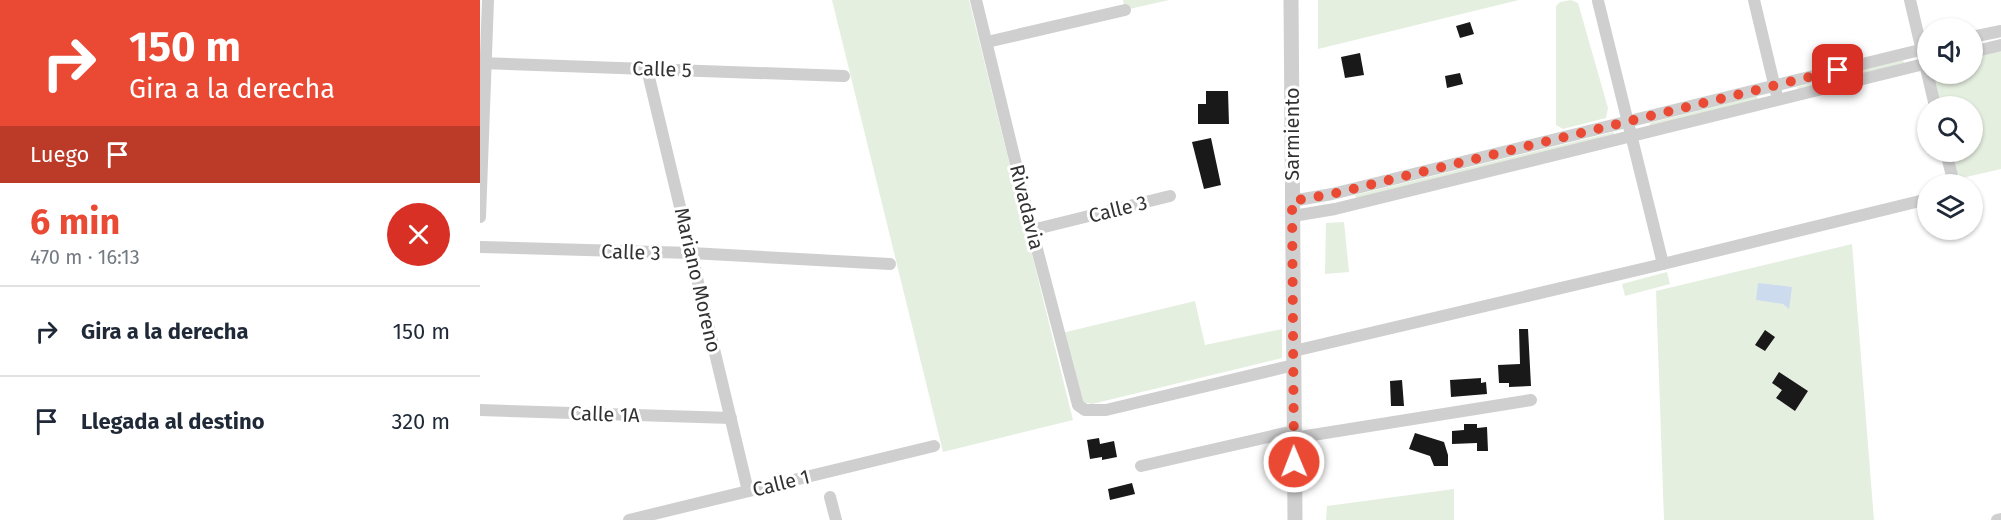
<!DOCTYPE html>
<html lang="es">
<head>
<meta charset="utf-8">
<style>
  body { margin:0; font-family:"Fira Sans",sans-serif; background:#f2f2f3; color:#1f2937; height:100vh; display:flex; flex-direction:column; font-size:22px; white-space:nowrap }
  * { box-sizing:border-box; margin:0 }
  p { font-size:20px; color:#747a83 }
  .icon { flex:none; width:33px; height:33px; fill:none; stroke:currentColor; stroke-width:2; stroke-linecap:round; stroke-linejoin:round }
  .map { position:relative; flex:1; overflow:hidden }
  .drawer { display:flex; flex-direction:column; background:#fff; width:480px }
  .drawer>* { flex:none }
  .guide { background:#ea4933; color:#fff; overflow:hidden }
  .tools { position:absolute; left:1437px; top:18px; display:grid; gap:12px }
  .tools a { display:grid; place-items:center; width:66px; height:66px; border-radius:50%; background:#fff; box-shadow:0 2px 4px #0004; font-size:30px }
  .pin { position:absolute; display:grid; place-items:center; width:51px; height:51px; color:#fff; margin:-26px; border-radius:12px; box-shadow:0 3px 9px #0006 }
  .me { position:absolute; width:66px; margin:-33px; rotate:359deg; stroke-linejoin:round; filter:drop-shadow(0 0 4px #0008) }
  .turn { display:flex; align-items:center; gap:21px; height:126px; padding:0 30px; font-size:27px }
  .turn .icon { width:78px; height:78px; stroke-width:2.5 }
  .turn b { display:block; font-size:42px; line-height:51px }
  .then { display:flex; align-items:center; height:57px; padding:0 30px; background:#0003; gap:12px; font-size:22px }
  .round { display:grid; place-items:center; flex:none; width:63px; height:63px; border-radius:32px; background:#f2f2f3 }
  .head { display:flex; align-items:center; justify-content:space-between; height:102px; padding:0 30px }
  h1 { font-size:36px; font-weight:700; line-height:45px; color:#ea4933 }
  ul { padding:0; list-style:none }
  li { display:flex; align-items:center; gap:18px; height:90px; padding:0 30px; border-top:2px solid #e0e1e3 }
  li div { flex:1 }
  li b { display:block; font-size:22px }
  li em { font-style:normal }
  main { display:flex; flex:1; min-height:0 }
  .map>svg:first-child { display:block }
  .green { fill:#e5efe0 }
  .water { fill:#cddbee }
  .building { fill:#191919 }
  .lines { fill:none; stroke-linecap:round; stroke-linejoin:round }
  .minor { stroke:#cfcfcf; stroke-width:12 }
  .tertiary { stroke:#cfcfcf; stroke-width:15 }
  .route { stroke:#ea4933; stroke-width:10; stroke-dasharray:0 18 }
  .labels { text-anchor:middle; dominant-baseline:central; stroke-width:6; stroke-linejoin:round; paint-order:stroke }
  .street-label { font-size:20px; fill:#323232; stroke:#fff }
</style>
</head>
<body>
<main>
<section class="drawer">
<div class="guide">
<div class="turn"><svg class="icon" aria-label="right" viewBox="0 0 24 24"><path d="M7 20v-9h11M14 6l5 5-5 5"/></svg><div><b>150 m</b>Gira a la derecha</div></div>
<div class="then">Luego<svg class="icon" aria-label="arrive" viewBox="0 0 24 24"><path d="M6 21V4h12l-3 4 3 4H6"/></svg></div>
</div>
<div class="head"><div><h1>6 min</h1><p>470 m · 16:13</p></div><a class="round" style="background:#d93025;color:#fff"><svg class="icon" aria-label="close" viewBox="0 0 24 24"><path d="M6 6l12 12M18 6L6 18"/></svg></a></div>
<ul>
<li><svg class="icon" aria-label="right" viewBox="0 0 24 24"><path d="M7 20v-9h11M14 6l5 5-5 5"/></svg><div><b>Gira a la derecha</b></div><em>150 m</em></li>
<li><svg class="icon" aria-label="arrive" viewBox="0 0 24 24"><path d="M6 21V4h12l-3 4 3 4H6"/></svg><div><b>Llegada al destino</b></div><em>320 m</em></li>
</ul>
</section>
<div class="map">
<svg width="1521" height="520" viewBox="0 0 1521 520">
  <rect width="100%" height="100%" fill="#fff"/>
  <g class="green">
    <path d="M352 0H489L593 420 463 452Z"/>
    <path d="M643 0H689L645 10Z"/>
    <path d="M838 0H1039L838 49Z"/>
    <path d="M1091 0 1098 3 1128 108 1126 118 1083 129 1076 125V6L1080 2Z"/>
    <path d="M1521 50V169L1482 178 1475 171 1470 152H1492V106H1460L1453 74H1492L1493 57Z"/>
    <path d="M1423 60 1424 63 1318 90 1317 87Z"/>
    <path d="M1277 96 1278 100 1170 126V123Z"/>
    <path d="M1134 132V135L876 198 875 195Z"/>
    <path d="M864 222 869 272 845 274 846 223Z"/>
    <path d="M1372 244 1394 520H1184L1176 291Z"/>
    <path d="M1187 272 1190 284 1145 296 1142 284Z"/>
    <path d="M715 301 725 345 802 329V358L612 404 603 402 582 333Z"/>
    <path d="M974 489V520H846L847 506Z"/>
  </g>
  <path class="water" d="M1278 283 1312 287 1309 309 1303 304 1276 300Z"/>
  <g class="building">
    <path d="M990 22 994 34 980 38 976 26Z"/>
    <path d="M880 53 884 75 865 78 861 57Z"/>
    <path d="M980 73 983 84 967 88 965 76Z"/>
    <path d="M726 91H748L749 124H718V104H726Z"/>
    <path d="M731 138 741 185 724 189 712 142Z"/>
    <path d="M1039 329H1048L1051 386 1029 387V383H1019L1018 365 1040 364Z"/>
    <path d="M1285 330 1295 337 1285 351 1275 345Z"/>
    <path d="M1299 372 1328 391 1315 411 1296 398 1302 390 1292 383Z"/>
    <path d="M1001 378V383L1006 382 1007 394 971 397 970 380Z"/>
    <path d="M922 380 924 406H911L910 381Z"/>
    <path d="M984 424H997V428L1007 427 1008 451H997V443L972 444V431L984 430Z"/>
    <path d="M935 433 964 442 968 455V466H954L950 456 929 449Z"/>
    <path d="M619 438 620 444 634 441 637 457 622 460V457L610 459 607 440Z"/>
    <path d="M652 483 655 494 630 500 628 489Z"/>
  </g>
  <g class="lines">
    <g class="minor">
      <path d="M496 0 552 230 598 405 605 410H626L814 365"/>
      <path d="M1274 0 1296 92"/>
      <path d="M1430 0 1455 106"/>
      <path d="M1118 1 1183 264"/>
      <path d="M1492 37 1521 31"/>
      <path d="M507 42 645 10"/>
      <path d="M1492 52 1521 45"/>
      <path d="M0 63 364 76"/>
      <path d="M167 69 268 491"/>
      <path d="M1466 152 1474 184"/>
      <path d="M812 201 852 194 1448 48"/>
      <path d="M813 216 855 209 1448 63"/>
      <path d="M0 217 8 0"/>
      <path d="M552 230 690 196"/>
      <path d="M0 247 211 253 410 264"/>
      <path d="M814 351 1183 264 1448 199"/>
      <path d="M0 410 251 418"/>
      <path d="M814 438 1051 400"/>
      <path d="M661 466 814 431"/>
      <path d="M350 497 356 520"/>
      <path d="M149 520 454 446"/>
      <path d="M1517 520 1521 519"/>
    </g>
    <path class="tertiary" d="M811 0 815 520"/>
  </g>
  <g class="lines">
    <path class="route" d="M814 462 812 201 852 194 1358 70"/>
  </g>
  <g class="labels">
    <g class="street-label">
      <text transform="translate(182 69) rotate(2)">Calle 5</text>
      <text transform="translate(812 134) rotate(-90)">Sarmiento</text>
      <text transform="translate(547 207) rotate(76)">Rivadavia</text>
      <text transform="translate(638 209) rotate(-14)">Calle 3</text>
      <text transform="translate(151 252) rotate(2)">Calle 3</text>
      <text transform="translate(218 280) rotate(77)">Mariano Moreno</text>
      <text transform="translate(125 414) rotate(2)">Calle 1A</text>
      <text transform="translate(301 483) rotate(-14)">Calle 1</text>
    </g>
  </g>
</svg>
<div class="tools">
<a><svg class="icon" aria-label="sound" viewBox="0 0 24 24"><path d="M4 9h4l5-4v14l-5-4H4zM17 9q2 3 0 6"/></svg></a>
<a><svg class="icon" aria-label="search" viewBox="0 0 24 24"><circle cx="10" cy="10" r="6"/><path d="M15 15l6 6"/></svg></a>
<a><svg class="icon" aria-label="layers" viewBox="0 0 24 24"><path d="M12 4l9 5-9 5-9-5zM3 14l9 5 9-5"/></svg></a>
</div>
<div class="pin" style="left:1358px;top:70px;background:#d93025"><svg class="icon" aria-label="arrive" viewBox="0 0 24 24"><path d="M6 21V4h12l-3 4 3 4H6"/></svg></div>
<svg class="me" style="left:814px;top:462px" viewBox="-20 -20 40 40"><circle r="17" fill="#ea4933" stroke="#fff" stroke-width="3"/><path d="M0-11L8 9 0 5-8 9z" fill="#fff"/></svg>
</div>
</main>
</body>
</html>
